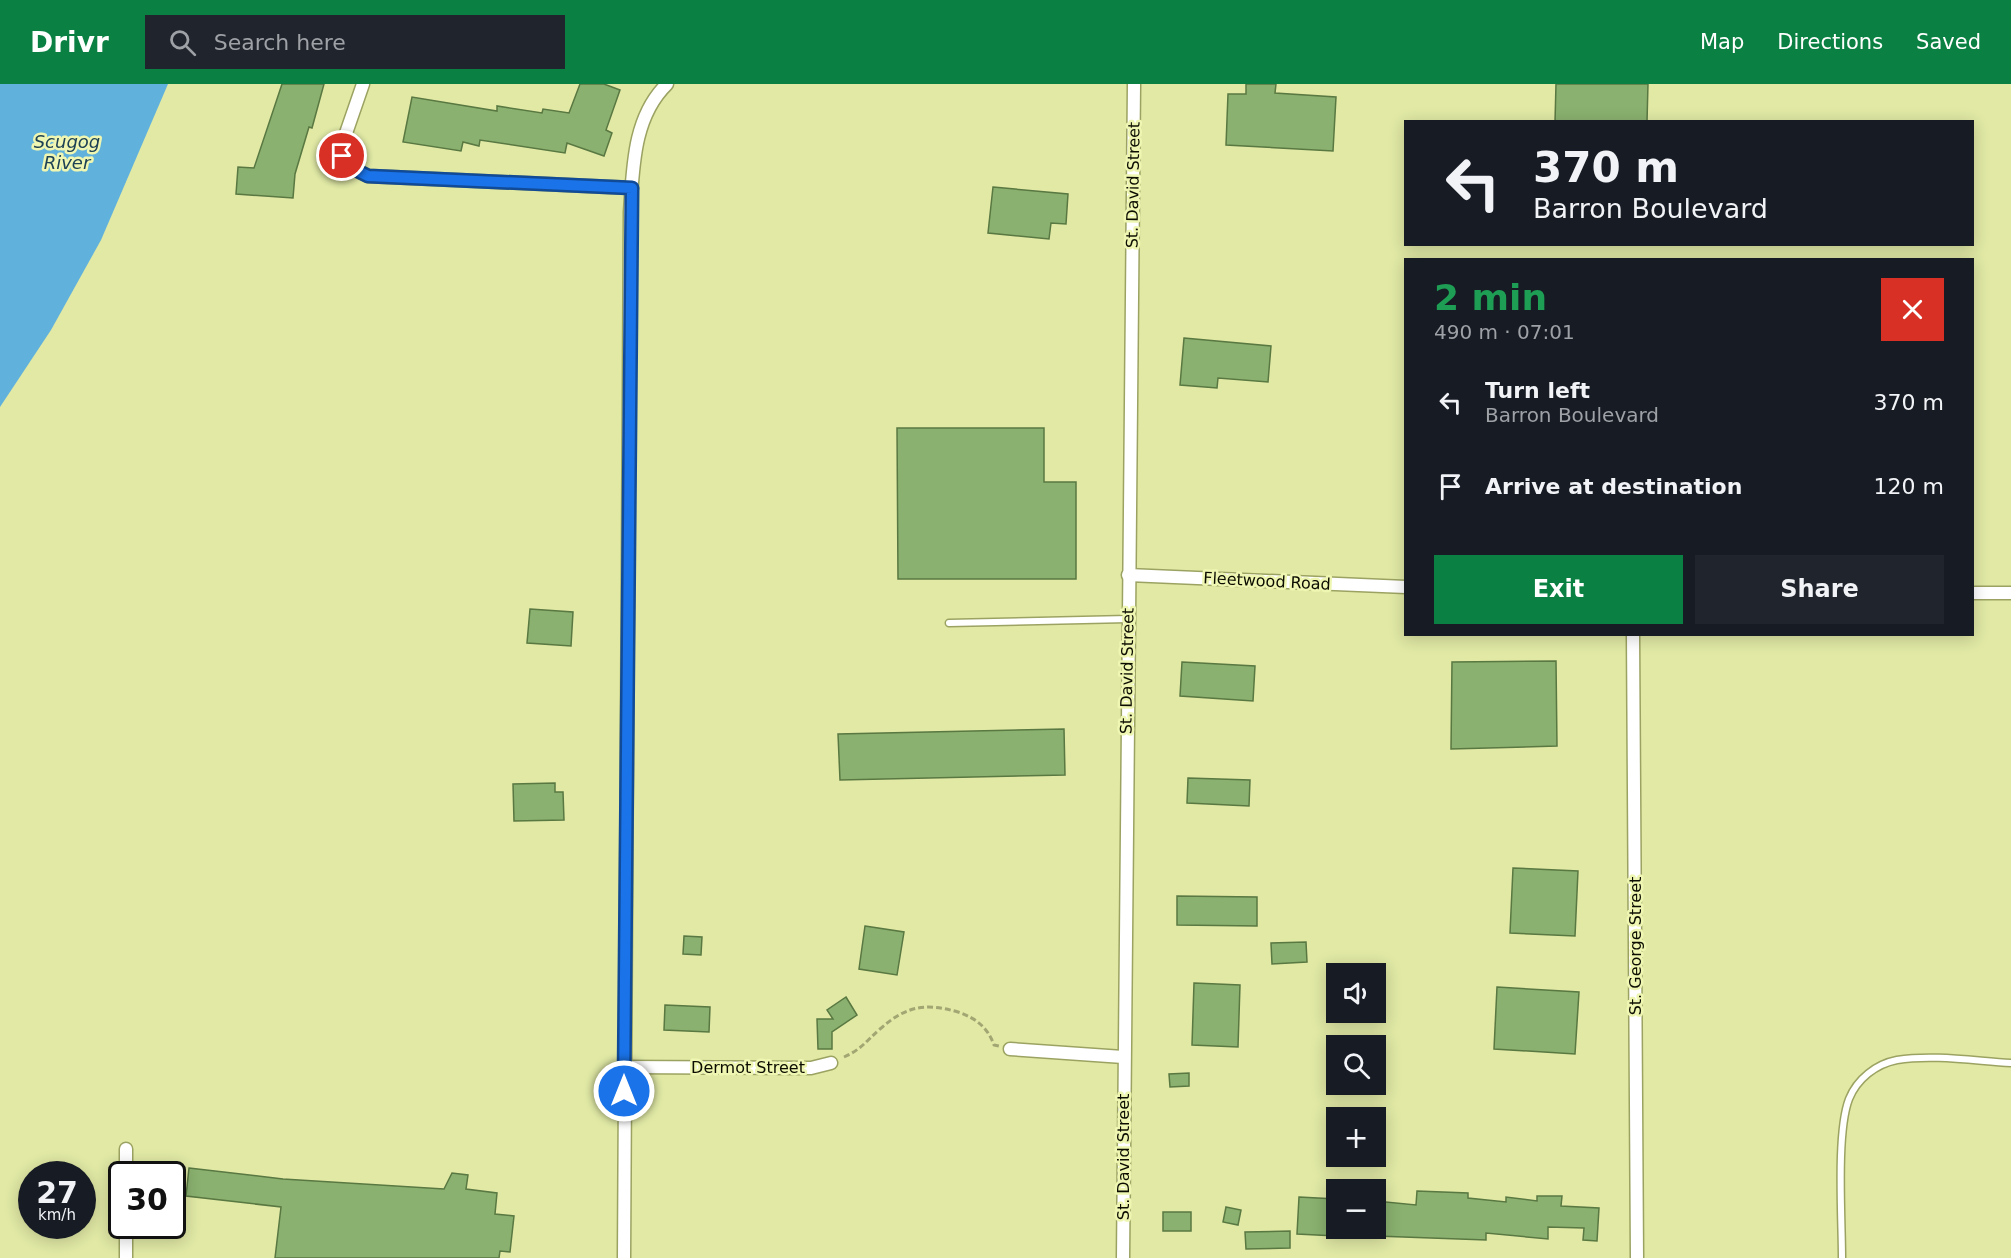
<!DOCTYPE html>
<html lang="en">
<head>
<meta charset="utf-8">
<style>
  body { margin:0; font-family:"DejaVu Sans",sans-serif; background:#20242c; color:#f1f3f6; height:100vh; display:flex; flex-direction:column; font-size:22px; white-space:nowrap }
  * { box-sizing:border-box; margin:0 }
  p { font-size:20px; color:#9ea1a6 }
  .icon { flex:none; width:33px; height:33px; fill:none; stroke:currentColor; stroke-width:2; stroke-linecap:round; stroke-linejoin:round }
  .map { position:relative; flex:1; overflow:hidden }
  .side { position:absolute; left:1404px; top:174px; width:570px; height:378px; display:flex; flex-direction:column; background:#171b24; border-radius:0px; box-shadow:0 3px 15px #0003 }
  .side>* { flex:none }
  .banner { position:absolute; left:1404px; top:36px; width:570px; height:126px; border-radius:0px; box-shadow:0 3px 15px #0003; background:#171b24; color:#f1f3f6; overflow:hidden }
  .buttons { position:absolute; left:1326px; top:879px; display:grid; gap:12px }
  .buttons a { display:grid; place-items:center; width:60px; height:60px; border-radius:0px; background:#171b24; box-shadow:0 3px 15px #0003; font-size:30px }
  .speed { position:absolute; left:18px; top:1077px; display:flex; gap:12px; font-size:30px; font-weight:700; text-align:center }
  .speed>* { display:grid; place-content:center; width:78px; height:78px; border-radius:50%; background:#171b24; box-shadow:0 3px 15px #0003; line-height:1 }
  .speed small { font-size:15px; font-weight:400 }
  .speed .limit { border:3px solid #111; border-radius:9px; background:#fff; color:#111 }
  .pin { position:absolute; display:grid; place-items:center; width:51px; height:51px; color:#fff; margin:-26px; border:3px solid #fff; border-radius:50%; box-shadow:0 2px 6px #0007 }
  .me { position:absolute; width:66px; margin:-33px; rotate:0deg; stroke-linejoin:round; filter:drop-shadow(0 0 4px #0008) }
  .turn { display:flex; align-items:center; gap:21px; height:126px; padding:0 30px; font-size:27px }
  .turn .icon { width:78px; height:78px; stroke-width:2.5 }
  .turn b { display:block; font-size:42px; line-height:51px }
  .round { display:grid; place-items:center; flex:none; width:63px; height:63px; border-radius:0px; background:#20242c }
  .headline { display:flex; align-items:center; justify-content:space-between; height:102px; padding:0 30px }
  h1 { font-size:36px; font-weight:600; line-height:45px; color:#1e9e55 }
  .button { display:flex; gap:12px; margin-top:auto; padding:12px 30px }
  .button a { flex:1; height:69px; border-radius:0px; background:#0b8043; color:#fff; font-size:24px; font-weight:600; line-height:69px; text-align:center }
  .button a+a { background:#20242c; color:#f1f3f6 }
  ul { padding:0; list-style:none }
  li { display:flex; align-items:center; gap:18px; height:84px; padding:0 30px }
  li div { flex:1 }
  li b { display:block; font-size:22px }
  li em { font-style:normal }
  header { display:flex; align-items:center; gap:36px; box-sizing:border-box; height:84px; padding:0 30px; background:#0b8043; color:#fff }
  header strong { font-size:28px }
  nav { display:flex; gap:33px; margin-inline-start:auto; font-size:21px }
  .search { width:420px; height:54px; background:#20242c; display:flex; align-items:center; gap:15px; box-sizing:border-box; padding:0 21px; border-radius:0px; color:#9ea1a6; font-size:22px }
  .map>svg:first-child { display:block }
  .water { fill:#60b1dc }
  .building { fill:#8ab16f; stroke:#597842; stroke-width:1.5 }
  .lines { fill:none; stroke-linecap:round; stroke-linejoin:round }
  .service-casing { stroke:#9ca362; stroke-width:9 }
  .minor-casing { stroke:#9ca362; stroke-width:15 }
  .path { stroke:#a1a673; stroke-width:3; stroke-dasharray:6 3; stroke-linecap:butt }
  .service { stroke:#fff; stroke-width:6 }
  .minor { stroke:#fff; stroke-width:12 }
  .route-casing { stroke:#114b97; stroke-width:15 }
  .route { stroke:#1a73e8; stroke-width:10 }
  .labels { text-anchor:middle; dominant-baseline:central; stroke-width:5; stroke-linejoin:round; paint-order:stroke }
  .street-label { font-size:16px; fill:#0c0d00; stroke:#eef6b2 }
  .water-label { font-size:18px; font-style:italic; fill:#1e4255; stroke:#eef6b2 }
</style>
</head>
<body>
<header>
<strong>Drivr</strong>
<div class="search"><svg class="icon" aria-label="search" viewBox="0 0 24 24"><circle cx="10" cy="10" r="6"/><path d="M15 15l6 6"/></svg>Search here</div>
<nav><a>Map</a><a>Directions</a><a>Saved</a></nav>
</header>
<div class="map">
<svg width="2011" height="1174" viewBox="0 0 2011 1174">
  <rect width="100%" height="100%" fill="#e1e9a5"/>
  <path class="water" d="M0 0H168L101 156 51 246 0 323Z"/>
  <g class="building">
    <path d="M282 0H324L312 44 309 43 295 90 293 114 236 110 238 83 254 84Z"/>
    <path d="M580 0H604L620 6 606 46 612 49 604 72 567 59 565 69 480 56 479 62 463 58 461 67 403 58 412 13 497 27V22L542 29 543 25 569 29Z"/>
    <path d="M1246 0H1276L1275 9 1336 13 1333 67 1226 61 1228 10H1246Z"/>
    <path d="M1556 0H1648L1647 38H1555Z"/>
    <path d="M993 103 1068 110 1066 140 1051 139 1049 155 988 149Z"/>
    <path d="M1184 254 1271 262 1268 298 1218 294 1217 304 1180 301Z"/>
    <path d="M897 344H1044V398H1076V495H898Z"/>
    <path d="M530 525 573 528 571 562 527 559Z"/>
    <path d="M1556 577 1557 662 1451 665 1452 578Z"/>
    <path d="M1182 578 1255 582 1253 617 1180 612Z"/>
    <path d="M1064 645 1065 691 840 696 838 650Z"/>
    <path d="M1188 694 1250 696 1249 722 1187 719Z"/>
    <path d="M555 699V708H563L564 736 514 737 513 700Z"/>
    <path d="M1513 784 1578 787 1575 852 1510 849Z"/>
    <path d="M1177 812 1257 813V842L1177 841Z"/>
    <path d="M865 842 904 848 897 891 859 885Z"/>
    <path d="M684 852 702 853 701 871 683 870Z"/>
    <path d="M1306 858 1307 878 1272 880 1271 859Z"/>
    <path d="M1194 899 1240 901 1238 963 1192 961Z"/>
    <path d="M1497 903 1579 908 1575 970 1494 965Z"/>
    <path d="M846 913 857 931 832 948V965H818L817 935H833L827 926Z"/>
    <path d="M665 921 710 923 709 948 664 946Z"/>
    <path d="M1189 989V1002L1170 1003 1169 990Z"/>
    <path d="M189 1084 283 1095 444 1105 452 1089 468 1091 466 1105 497 1109 495 1130 514 1132 510 1168 500 1167 499 1174H275L281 1123 186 1112Z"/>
    <path d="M1417 1107 1468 1109V1114L1506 1118V1113L1537 1117V1112H1562L1561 1122 1599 1124 1597 1157 1583 1156 1584 1144 1548 1143V1155L1486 1149V1156L1376 1152V1117L1416 1121Z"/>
    <path d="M1299 1113 1336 1115V1152L1297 1150Z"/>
    <path d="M1226 1123 1241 1126 1238 1141 1223 1138Z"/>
    <rect x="1163" y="1128" width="28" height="19"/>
    <path d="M1290 1147V1164L1246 1165 1245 1148Z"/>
  </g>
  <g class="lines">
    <g class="service-casing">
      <g id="service">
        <path d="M949 539 1128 535"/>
        <path d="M1842 1174C1842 1134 1836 1049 1849 1015 1857 995 1876 980 1897 976 1933 970 1975 977 2011 979"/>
      </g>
    </g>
    <g class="minor-casing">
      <g id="minor">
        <path d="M363 0 344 55 342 72 350 83 368 92 632 104"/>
        <path d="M1128 491 1406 503"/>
        <path d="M1972 509H2011"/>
        <path d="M1633 550 1637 1174"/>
        <path d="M1010 965 1123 973"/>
        <path d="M624 983 811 984 831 979"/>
        <path d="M126 1090V1065"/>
        <path d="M126 1174V1142"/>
        <path d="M624 1174 630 128C633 84 633 33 667 0"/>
        <path d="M1123 1174 1134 0"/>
      </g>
    </g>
    <path class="path" d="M844 973C862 965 866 957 880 945 907 921 926 919 958 928 976 934 988 944 994 961L999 962"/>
    <use href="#service" class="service"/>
    <use href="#minor" class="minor"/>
  </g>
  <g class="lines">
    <g class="route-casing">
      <path id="route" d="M342 72 350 83 368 92 632 104 624 1007"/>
    </g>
    <use href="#route" class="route"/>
  </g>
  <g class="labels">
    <g class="street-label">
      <text transform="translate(1133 101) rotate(-89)">St. David Street</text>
      <text transform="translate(1267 497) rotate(3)">Fleetwood Road</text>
      <text transform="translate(1127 587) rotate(-89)">St. David Street</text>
      <text transform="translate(1635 862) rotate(-90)">St. George Street</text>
      <text x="748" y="983">Dermot Street</text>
      <text transform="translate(1123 1073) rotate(-90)">St. David Street</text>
    </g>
    <g class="water-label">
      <text x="67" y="57">Scugog<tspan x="67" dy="21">River</tspan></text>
    </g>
  </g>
</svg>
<div class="buttons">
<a><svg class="icon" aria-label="sound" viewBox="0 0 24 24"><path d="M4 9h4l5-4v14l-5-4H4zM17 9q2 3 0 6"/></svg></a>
<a><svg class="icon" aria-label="search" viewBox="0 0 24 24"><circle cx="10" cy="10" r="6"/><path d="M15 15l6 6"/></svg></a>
<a>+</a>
<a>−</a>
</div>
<div class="speed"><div>27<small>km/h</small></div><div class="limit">30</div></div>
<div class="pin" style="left:342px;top:72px;background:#d93025"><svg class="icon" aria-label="arrive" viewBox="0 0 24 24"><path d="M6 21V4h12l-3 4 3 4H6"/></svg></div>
<svg class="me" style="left:624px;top:1007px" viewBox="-20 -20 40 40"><circle r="17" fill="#1a73e8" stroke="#fff" stroke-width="3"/><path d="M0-11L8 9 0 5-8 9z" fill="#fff"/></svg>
<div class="banner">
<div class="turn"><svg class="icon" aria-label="left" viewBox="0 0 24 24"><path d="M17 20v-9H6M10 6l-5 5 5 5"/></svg><div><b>370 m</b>Barron Boulevard</div></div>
</div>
<section class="side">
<div class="headline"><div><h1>2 min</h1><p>490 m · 07:01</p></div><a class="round" style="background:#d93025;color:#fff"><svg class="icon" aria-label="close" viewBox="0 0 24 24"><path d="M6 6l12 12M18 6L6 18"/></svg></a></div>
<ul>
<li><svg class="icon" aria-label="left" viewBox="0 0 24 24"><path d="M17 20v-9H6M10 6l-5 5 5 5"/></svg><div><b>Turn left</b><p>Barron Boulevard</p></div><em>370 m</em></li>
<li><svg class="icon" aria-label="arrive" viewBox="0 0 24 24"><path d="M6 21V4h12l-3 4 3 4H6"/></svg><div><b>Arrive at destination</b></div><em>120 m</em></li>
</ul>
<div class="button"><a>Exit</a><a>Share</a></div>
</section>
</div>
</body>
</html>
